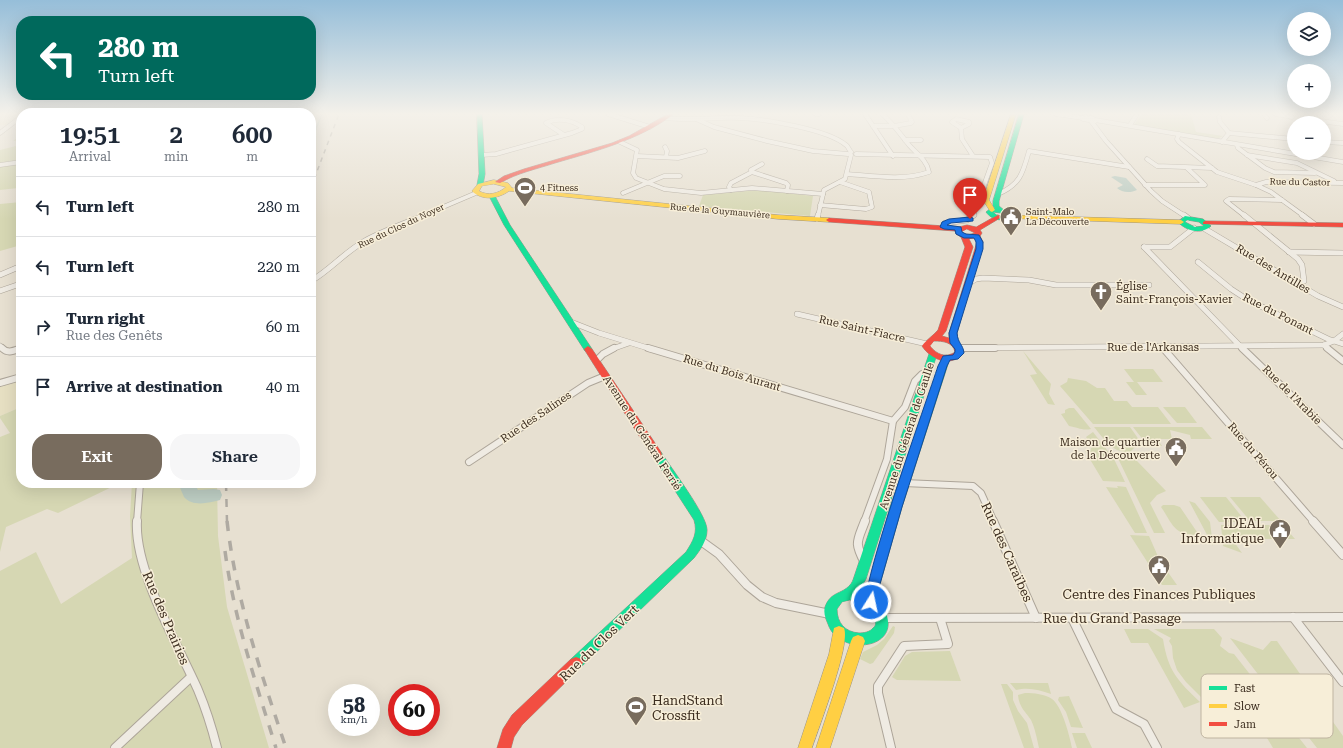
<!DOCTYPE html>
<html lang="en">
<head>
<meta charset="utf-8">
<style>
  body { margin:0; font-family:"Roboto Serif",serif; background:#f6f6f7; color:#1f2937; height:100vh; display:flex; flex-direction:column; font-size:15px; white-space:nowrap }
  * { box-sizing:border-box; margin:0 }
  p { font-size:13px; color:#747a83 }
  .icon { flex:none; width:22px; height:22px; fill:none; stroke:currentColor; stroke-width:2; stroke-linecap:round; stroke-linejoin:round }
  .map { position:relative; flex:1; overflow:hidden }
  .side { position:absolute; left:16px; top:108px; width:300px; height:380px; display:flex; flex-direction:column; background:#fff; border-radius:16px; box-shadow:0 4px 16px #0002 }
  .side>* { flex:none }
  .guide { position:absolute; left:16px; top:16px; width:300px; height:84px; border-radius:16px; box-shadow:0 4px 16px #0002; background:#00695c; color:#fff; overflow:hidden }
  .buttons { position:absolute; left:1287px; top:12px; display:grid; gap:8px }
  .buttons a { display:grid; place-items:center; width:44px; height:44px; border-radius:50%; background:#fff; box-shadow:0 4px 16px #0002; font-size:20px }
  .speed { position:absolute; left:328px; top:684px; display:flex; gap:8px; font-size:20px; font-weight:700; text-align:center }
  .speed>* { display:grid; place-content:center; width:52px; height:52px; border-radius:50%; background:#fff; box-shadow:0 4px 16px #0002; line-height:1 }
  .speed small { font-size:10px; font-weight:400 }
  .speed .limit { border:6px solid #d22; background:#fff; color:#111 }
  .pin { position:absolute; display:grid; place-items:center; width:34px; height:34px; color:#fff; margin:-41px -17px; border-radius:50% 50% 50% 0; rotate:-45deg; box-shadow:0 0 4px #0007 }
  .pin .icon { rotate:45deg }
  .me { position:absolute; width:44px; margin:-22px; rotate:10deg; stroke-linejoin:round; filter:drop-shadow(0 0 3px #0008) }
  .turn { display:flex; align-items:center; gap:14px; height:84px; padding:0 16px; font-size:18px }
  .turn .icon { width:52px; height:52px; stroke-width:2.5 }
  .turn b { display:block; font-size:28px; line-height:34px }
  .eta { display:flex; justify-content:space-evenly; align-items:center; height:68px; text-align:center }
  .eta b { font-size:24px; font-weight:600; line-height:28px }
  .action { display:flex; gap:8px; margin-top:auto; padding:8px 16px }
  .action a { flex:1; height:46px; border-radius:16px; background:#786c5e; color:#fff; font-size:16px; font-weight:600; line-height:46px; text-align:center }
  .action a+a { background:#f6f6f7; color:#1f2937 }
  ul { padding:0; list-style:none }
  li { display:flex; align-items:center; gap:12px; height:60px; padding:0 16px; border-top:1px solid #e0e1e3 }
  li div { flex:1 }
  li b { display:block; font-size:15px }
  li em { font-style:normal }
  .map>svg:first-child { display:block }
  .farmland { fill:#e6dfc2 }
  .green { fill:#d6d7b3 }
  .water { fill:#bcccc2 }
  .lines { fill:none; stroke-linecap:round; stroke-linejoin:round }
  .stream { stroke:#bcccc2; stroke-width:1.5 }
  .river { fill:#bcccc2; fill-rule:evenodd }
  .street-far3-casing { stroke:#ada599; stroke-width:5 }
  .street-far2-casing { stroke:#ada599; stroke-width:6 }
  .street-far1-casing { stroke:#ada599; stroke-width:8 }
  .street-casing { stroke:#ada599; stroke-width:10 }
  .fast-casing { stroke:#9c958a; stroke-width:1 }
  .slow-casing { stroke:#9c958a; stroke-width:1 }
  .jam-casing { stroke:#9c958a; stroke-width:1 }
  .street-far3 { stroke:#efebe3; stroke-width:4 }
  .street-far2 { stroke:#efebe3; stroke-width:5 }
  .street-far1 { stroke:#efebe3; stroke-width:6 }
  .street { stroke:#efebe3; stroke-width:8 }
  .fast { fill:#16e098; fill-rule:evenodd }
  .slow { fill:#ffcf43; fill-rule:evenodd }
  .jam { fill:#f24e42; fill-rule:evenodd }
  .rail-far2 { stroke:#afaaa2; stroke-width:1.5; stroke-dasharray:4.5 4.5; stroke-linecap:butt }
  .rail-far1 { stroke:#afaaa2; stroke-width:2.5; stroke-dasharray:8 8; stroke-linecap:butt }
  .rail { stroke:#afaaa2; stroke-width:3.5; stroke-dasharray:10 10; stroke-linecap:butt }
  .route { fill:#1a73e8; stroke:#114b97 }
  .labels { text-anchor:middle; dominant-baseline:central; stroke-width:3; stroke-linejoin:round; paint-order:stroke }
  .far-street-label { font-size:9px; fill:#3d2e20; stroke:#f7eed8 }
  .far-poi-label { font-size:9px; fill:#3d2e20; stroke:#f7eed8; text-anchor:start }
  .street-label { font-size:11px; fill:#3d2e20; stroke:#f7eed8 }
  .poi-label { font-size:11px; fill:#3d2e20; stroke:#f7eed8; text-anchor:start }
  .near-poi-label { font-size:13px; fill:#3d2e20; stroke:#f7eed8; text-anchor:end }
  .near-street-label { font-size:13px; fill:#3d2e20; stroke:#f7eed8 }
  .key { fill:#f7eed8; stroke:#bfb4a1; stroke-width:1 }
  .key-label { font-size:11px; fill:#3d2e20 }
</style>
</head>
<body>
<div class="map">
<svg width="1343" height="748" viewBox="0 0 1343 748">
  <rect width="100%" height="100%" fill="#e7e0d1"/>
  <g class="farmland">
    <path d="M0 114H21L8 125H0Z"/>
    <path d="M21 379V407L0 416V386Z"/>
  </g>
  <g class="green">
    <path d="M1142 114H1191L1196 132 1223 136 1215 140 1134 125Z"/>
    <path d="M21 135V184L18 188 0 190V150L20 145 18 141H13Z"/>
    <path d="M759 190 813 196 810 216 699 206 703 195Z"/>
    <path d="M21 202V245L0 251V204Z"/>
    <path d="M1023 351 1051 384 1049 394 1055 405 1048 404 1030 375 1037 374Z"/>
    <path d="M1124 369H1153L1163 382H1137L1147 395H1136L1126 382H1134Z"/>
    <path d="M1068 378 1086 381 1097 388H1105L1114 401H1127L1132 407H1158L1171 424H1093L1060 386 1067 382Z"/>
    <path d="M21 407V483H120L58 513 47 509 6 527 0 552V437L10 433 0 418V416Z"/>
    <path d="M1163 407H1185L1197 423H1177Z"/>
    <path d="M1069 408H1074L1091 429C1082 431 1077 427 1069 426L1061 414 1065 413V410Z"/>
    <path d="M1094 427H1130L1142 444 1136 446 1130 452C1112 453 1105 440 1094 427Z"/>
    <path d="M1133 427H1202L1212 439H1191L1190 435 1170 430 1172 439H1157L1162 446H1148Z"/>
    <path d="M1093 432 1114 459 1125 482 1103 481 1085 451H1090L1092 446 1086 437Z"/>
    <path d="M1115 452 1137 461 1166 491 1157 495 1150 503 1165 533H1154Z"/>
    <path d="M132 483H217L218 536 227 607 269 748H0V571L36 552 61 604 132 558 130 516Z"/>
    <path d="M1117 486 1126 487 1147 533H1135L1106 487 1118 488Z"/>
    <path d="M1200 497H1226L1246 522H1219Z"/>
    <path d="M1230 497H1260L1281 521H1250Z"/>
    <path d="M1189 501 1195 503 1210 522 1213 546Z"/>
    <path d="M1163 505H1174L1180 507 1197 532 1195 535C1174 535 1172 523 1161 507Z"/>
    <path d="M1221 525H1283L1295 539H1232L1242 553 1223 546Z"/>
    <path d="M1130 535 1149 536 1160 561 1177 585H1162Z"/>
    <path d="M893 626 895 627 894 633 873 663 870 664 860 659 863 652 877 645 884 639Z"/>
    <path d="M1124 629H1148L1163 639C1168 671 1177 680 1200 702L1184 708 1148 643H1131Z"/>
    <path d="M1154 629H1214L1222 638 1220 646 1229 653 1234 654 1267 696 1253 698 1252 701 1238 705 1205 701 1186 682 1177 670 1173 658 1172 646 1169 641 1171 638Z"/>
    <path d="M1230 638 1263 650 1271 641H1277L1305 681H1302C1294 693 1284 692 1271 691Z"/>
    <path d="M950 651 961 681 897 680 892 677 905 656 912 652Z"/>
    <path d="M1010 683H1048L1051 694C1039 690 1029 687 1016 690Z"/>
    <path d="M1001 684H1007L1013 692V700L1018 711 1027 723 1034 748H1024Z"/>
    <path d="M1025 693C1034 693 1045 694 1052 699 1062 706 1070 737 1072 748H1039C1037 739 1035 728 1031 720 1025 711 1019 707 1018 695Z"/>
    <path d="M1069 696 1083 728 1071 727 1066 712 1058 700 1059 697Z"/>
    <path d="M1277 697C1286 698 1294 698 1303 702 1311 705 1318 712 1326 712L1343 736V748H1317Z"/>
    <path d="M1270 701 1307 748H1273L1253 715H1249L1246 710Z"/>
    <path d="M1072 733H1085L1092 748H1077Z"/>
  </g>
  <path class="water" d="M1115 176 1126 178 1137 190C1131 193 1122 193 1117 188L1123 185 1111 177Z"/>
  <g class="lines">
    <path class="stream" d="M311 141 322 114"/>
    <path class="river" d="M178 483H194L198 490 214 489 220 490 222 495 220 500C208 503 193 507 184 497Z"/>
    <g class="street-far3-casing">
      <g id="street-far3">
        <path d="M608 114 650 127"/>
        <path d="M816 114H819"/>
        <path d="M865 114 893 156"/>
        <path d="M1056 114 1083 118"/>
        <path d="M1264 114 1267 118"/>
        <path d="M1276 114 1292 117"/>
        <path d="M1311 114 1320 121 1343 124"/>
        <path d="M1085 117 1092 118 1095 121 1083 119Z"/>
        <path d="M1219 117 1220 122 1229 133 1222 142"/>
        <path d="M666 118C691 121 715 117 739 118 764 119 827 129 846 145 848 146 849 150 851 152"/>
        <path d="M696 119 714 127 767 141 813 151 848 154"/>
        <path d="M956 119 969 122V124L961 128 952 122Z"/>
        <path d="M1095 120 1343 162"/>
        <path d="M1091 121 1106 141 1151 191 1162 201 1185 216"/>
        <path d="M1130 125 1137 114"/>
        <path d="M873 126H894L911 123 912 122 908 114"/>
        <path d="M961 128 962 139 973 156"/>
        <path d="M0 133 21 117"/>
        <path d="M1229 133 1294 139"/>
        <path d="M1179 134 1177 139 1179 142 1217 172 1256 185"/>
        <path d="M905 140H921"/>
        <path d="M620 142 637 150 633 173 636 178 664 189 701 193 752 188 823 194"/>
        <path d="M1324 142 1343 143"/>
        <path d="M1237 145 1238 148 1265 168 1274 172 1315 173"/>
        <path d="M665 147 667 151 666 157"/>
        <path d="M856 154 990 157 992 163 973 216"/>
        <path d="M481 155 496 154 572 133 582 129V127C572 120 557 117 546 123L564 135"/>
        <path d="M1247 155 1297 163 1334 181"/>
        <path d="M637 156 678 158 705 151"/>
        <path d="M1147 159 1157 166 1212 168"/>
        <path d="M0 165 21 162"/>
        <path d="M752 172 751 170 762 164"/>
        <path d="M847 174C873 176 904 181 929 172 927 160 916 153 909 145 900 134 893 123 882 114"/>
        <path d="M1145 185H1205L1187 168"/>
        <path d="M731 190 729 187 731 183 752 172 786 183 788 185 787 191"/>
        <path d="M623 193 664 176H680"/>
        <path d="M998 194C1020 185 1023 173 1029 151L1129 167"/>
        <path d="M820 205 866 209 872 207 869 192 840 182"/>
        <path d="M422 216 476 193"/>
        <path d="M818 216 824 190 845 179 851 155"/>
        <path d="M1245 216 1226 201 1229 199 1282 200"/>
        <path d="M1304 216 1271 192 1256 185 1266 182 1343 183"/>
      </g>
    </g>
    <g class="street-far2-casing">
      <g id="street-far2">
        <path d="M1184 215 1188 218"/>
        <path d="M1244 215 1298 259 1302 265 1304 281 1295 283"/>
        <path d="M1302 215 1314 224"/>
        <path d="M817 219 818 215"/>
        <path d="M943 227 945 223 967 220 974 215"/>
        <path d="M1205 229 1318 296 1343 307"/>
        <path d="M1144 247 1243 349"/>
        <path d="M1144 247H1170L1194 228"/>
        <path d="M1289 252 1343 253"/>
        <path d="M1198 262 1231 289 1248 300 1328 339 1343 344"/>
        <path d="M0 275 21 266"/>
        <path d="M311 281C330 270 344 253 363 242 382 231 404 224 425 215"/>
        <path d="M969 283 976 279 983 278 1029 280 1056 285H1149"/>
        <path d="M0 291 17 285 21 287"/>
        <path d="M797 314 927 344"/>
        <path d="M571 322 599 333 651 349"/>
        <path d="M1324 345 1328 349"/>
        <path d="M0 346 3 349"/>
        <path d="M1162 347 1163 349"/>
        <path d="M959 348 1324 345 1334 341 1343 334"/>
        <path d="M19 349 21 348"/>
        <path d="M612 349 629 343"/>
      </g>
    </g>
    <g class="street-far1-casing">
      <g id="street-far1">
        <path d="M2 348C8 354 13 351 21 348"/>
        <path d="M648 348 893 421"/>
        <path d="M959 348H995"/>
        <path d="M1163 348 1314 522"/>
        <path d="M1242 348 1343 445"/>
        <path d="M1327 348 1343 361"/>
        <path d="M596 361 603 354 614 348"/>
        <path d="M0 383 21 377"/>
        <path d="M469 462 588 383 605 376"/>
        <path d="M904 483 973 486 981 493 994 522"/>
        <path d="M137 522 140 483"/>
        <path d="M864 522 887 459 893 421 905 407 915 381 922 374 928 372"/>
      </g>
    </g>
    <g class="street-casing">
      <g id="street">
        <path d="M137 521C134 570 178 645 198 690 206 709 212 728 217 748"/>
        <path d="M865 521C857 542 854 542 865 563"/>
        <path d="M993 521 1036 618"/>
        <path d="M1313 521 1343 555"/>
        <path d="M701 541 719 554 747 585 762 597 776 603 830 614"/>
        <path d="M1293 617 1343 682"/>
        <path d="M882 618 1343 617"/>
        <path d="M1072 618 1116 709 1144 724 1157 748"/>
        <path d="M115 748 191 677"/>
        <path d="M891 748 878 693V686L904 646 948 644 940 618"/>
      </g>
    </g>
    <g class="fast-casing">
      <g id="fast">
        <path d="M477 114H482L485 174 483 185 480 187 477 185 479 174Z"/>
        <path d="M1019 114H1024L999 201V206L1010 215C1002 223 992 220 986 212L990 209 995 208 993 206V201ZM993 212 1001 213 1003 215 998 216Z"/>
        <path d="M492 194 495 196 510 225 592 349 591 351H585L504 225 489 196Z"/>
        <path d="M1185 216 1203 219 1211 226C1202 235 1186 231 1178 222ZM1187 220 1199 222 1204 226 1195 227 1185 222Z"/>
        <path d="M933 351 937 354 866 579 859 591 866 594 890 507 942 358 946 355 949 356 950 358 902 507 880 584 878 600C882 605 885 609 887 616 897 651 838 655 828 624 826 619 823 613 825 607 831 591 841 595 850 585 852 583 853 580 854 577L929 354ZM850 600C863 602 872 607 875 620 876 623 876 626 873 628 870 632 864 633 859 633 845 632 837 623 837 609L842 602Z"/>
        <path d="M657 451 661 452C671 468 707 515 707 530 707 541 700 550 694 558L581 667 576 669 571 667 569 663 571 659 686 552C693 541 698 533 694 520L652 455 653 452Z"/>
      </g>
    </g>
    <g class="slow-casing">
      <g id="slow">
        <path d="M1011 114H1016L989 200 995 210 992 212 990 211 983 200Z"/>
        <path d="M494 180 508 183 512 188 778 215 829 218 832 220 829 222 778 219 509 191C498 199 482 201 472 191L478 184ZM494 184 506 187C498 194 488 196 479 191L482 186Z"/>
        <path d="M1005 215 1181 220 1184 222 1181 224 1003 218V216Z"/>
        <path d="M839 626 844 628C851 644 819 727 812 748H798L829 654 834 628Z"/>
        <path d="M858 635 863 637 865 641 830 748H816L851 641 853 637Z"/>
      </g>
    </g>
    <g class="jam-casing">
      <g id="jam">
        <path d="M668 114H674C639 140 596 151 555 163 537 169 517 173 500 183L495 182 504 176 524 169 612 143 629 136Z"/>
        <path d="M998 215 1000 216V218L980 230 982 233 980 236 983 242 957 333 958 342 964 353C951 368 931 360 922 346 927 339 933 336 938 330L965 247 961 237 956 234 955 231 829 222 826 220 829 218 959 227 967 225 976 227ZM967 229 975 233 968 235 961 232ZM975 238 977 242 949 333V338L942 336 946 331 973 247 969 239ZM934 341C943 341 953 342 955 352 946 358 937 355 930 346Z"/>
        <path d="M1205 221 1343 223V227L1203 224V222Z"/>
        <path d="M588 346 592 349 661 452 662 455 661 458H653L584 349Z"/>
        <path d="M576 657 581 659 583 663 581 667 522 725 514 737 511 748H497L503 729 512 715 571 659Z"/>
      </g>
    </g>
    <use href="#street-far3" class="street-far3"/>
    <use href="#street-far2" class="street-far2"/>
    <use href="#street-far1" class="street-far1"/>
    <use href="#street" class="street"/>
    <use href="#fast" class="fast"/>
    <use href="#slow" class="slow"/>
    <use href="#jam" class="jam"/>
    <path class="rail-far2" d="M311 187 339 114"/>
    <path class="rail-far1" d="M226 483 227 522"/>
    <g class="rail">
      <path d="M227 521C236 600 261 673 286 748"/>
      <path d="M225 551C234 619 256 683 276 748"/>
    </g>
  </g>
  <linearGradient id="sky" x2="0" y2="1"><stop stop-color="#96bed9"/><stop offset="0.52" stop-color="#f4f1ea"/><stop offset="1" stop-color="#f4f1ea" stop-opacity="0"/></linearGradient>
  <rect width="1343" height="219" fill="url(#sky)"/>
  <path class="route" d="M970 217 973 218V221L951 223 947 225 961 227 962 232 966 234 979 235 983 242V249L957 333C958 344 963 344 964 353L958 359 950 360 947 366 902 507 880 584 875 606 871 607 866 606C859 589 928 397 938 366L943 356 953 355 955 352V349L950 343 949 333 976 249V242L974 238H964L956 234 955 230 944 229 940 227 942 222 949 219Z"/>
  <defs>
    <g id="stadium-pin" transform="scale(1.15)"><path d="M0 17L-7.5 6A9.5 9.5 0 1 1 7.5 6Z" fill="#786c5e" stroke="#f7eed8"/><path d="M0-5a6.5 5 0 1 0 0 10a6.5 5 0 1 0 0-10ZM-3.5-1.8h7v3.6h-7Z" fill="#fff"/></g>
    <g id="civic-pin" transform="scale(1.15)"><path d="M0 17L-7.5 6A9.5 9.5 0 1 1 7.5 6Z" fill="#786c5e" stroke="#f7eed8"/><path d="M-.6-6.5H3V-4.5H.6V-3L4-1V1h2V6H-6V1h2V-1L-.6-3ZM-1.2 2.5V6h2.4V2.5Z" fill="#fff"/></g>
    <g id="church-pin" transform="scale(1.15)"><path d="M0 17L-7.5 6A9.5 9.5 0 1 1 7.5 6Z" fill="#786c5e" stroke="#f7eed8"/><path d="M-1.2-6h2.4v3.5h3.3v2.4h-3.3V6h-2.4V-.1h-3.3v-2.4h3.3Z" fill="#fff"/></g>
  </defs>
  <g fill-rule="evenodd">
    <use href="#stadium-pin" x="525" y="188"/>
    <use href="#civic-pin" x="1011" y="217"/>
    <use href="#church-pin" x="1101" y="292"/>
    <use href="#civic-pin" x="1176" y="448"/>
    <use href="#civic-pin" x="1280" y="530"/>
    <use href="#civic-pin" x="1159" y="566"/>
    <use href="#stadium-pin" x="636" y="707"/>
  </g>
  <g class="labels">
    <g class="far-street-label">
      <text transform="translate(1300 182) rotate(1)">Rue du Castor</text>
      <text transform="translate(720 211) rotate(5)">Rue de la Guymauvière</text>
      <text transform="translate(401 226) rotate(-25)">Rue du Clos du Noyer</text>
    </g>
    <g class="far-poi-label">
      <text x="540" y="188">4 Fitness</text>
      <text x="1026" y="212">Saint-Malo<tspan x="1026" dy="10">La Découverte</tspan></text>
    </g>
    <g class="street-label">
      <text transform="translate(1273 269) rotate(31)">Rue des Antilles</text>
      <text transform="translate(1278 314) rotate(27)">Rue du Ponant</text>
      <text transform="translate(862 329) rotate(13)">Rue Saint-Fiacre</text>
      <text x="1153" y="347">Rue de l'Arkansas</text>
      <text transform="translate(732 373) rotate(17)">Rue du Bois Aurant</text>
      <text transform="translate(1292 395) rotate(45)">Rue de l'Arabie</text>
      <text transform="translate(536 417) rotate(-34)">Rue des Salines</text>
      <text transform="translate(642 433) rotate(57)">Avenue du Général Ferrié</text>
      <text transform="translate(907 436) rotate(-72)">Avenue du Général de Gaulle</text>
      <text transform="translate(1253 451) rotate(49)">Rue du Pérou</text>
    </g>
    <g class="poi-label">
      <text x="1116" y="286">Église<tspan x="1116" dy="13">Saint-François-Xavier</tspan></text>
      <text x="1160" y="442" text-anchor="end">Maison de quartier<tspan x="1160" dy="13">de la Découverte</tspan></text>
    </g>
    <g class="near-poi-label">
      <text x="1264" y="523">IDEAL<tspan x="1264" dy="15">Informatique</tspan></text>
      <text x="1159" y="594" text-anchor="middle">Centre des Finances Publiques</text>
      <text x="652" y="700" text-anchor="start">HandStand<tspan x="652" dy="15">Crossfit</tspan></text>
    </g>
    <g class="near-street-label">
      <text transform="translate(1007 552) rotate(66)">Rue des Caraïbes</text>
      <text transform="translate(166 618) rotate(67)">Rue des Prairies</text>
      <text x="1112" y="618">Rue du Grand Passage</text>
      <text transform="translate(599 643) rotate(-44)">Rue du Clos Vert</text>
    </g>
  </g>
  <rect x="1201" y="674" width="132" height="64" rx="6" class="key"/>
  <rect x="1209" y="686" width="18" height="4" fill="#16e098"/>
  <rect x="1209" y="704" width="18" height="4" fill="#ffcf43"/>
  <rect x="1209" y="722" width="18" height="4" fill="#f24e42"/>
  <g class="key-label">
    <text x="1234" y="692">Fast</text>
    <text x="1234" y="710">Slow</text>
    <text x="1234" y="728">Jam</text>
  </g>
</svg>
<div class="buttons">
<a><svg class="icon" aria-label="layers" viewBox="0 0 24 24"><path d="M12 4l9 5-9 5-9-5zM3 14l9 5 9-5"/></svg></a>
<a>+</a>
<a>−</a>
</div>
<div class="speed"><div>58<small>km/h</small></div><div class="limit">60</div></div>
<div class="pin" style="left:970px;top:219px;background:#d93025"><svg class="icon" aria-label="arrive" viewBox="0 0 24 24"><path d="M6 21V4h12l-3 4 3 4H6"/></svg></div>
<svg class="me" style="left:871px;top:602px" viewBox="-20 -20 40 40"><circle r="17" fill="#1a73e8" stroke="#fff" stroke-width="3"/><path d="M0-11L8 9 0 5-8 9z" fill="#fff"/></svg>
<div class="guide">
<div class="turn"><svg class="icon" aria-label="left" viewBox="0 0 24 24"><path d="M17 20v-9H6M10 6l-5 5 5 5"/></svg><div><b>280 m</b>Turn left</div></div>
</div>
<section class="side">
<div class="eta">
<div><b>19:51</b><p>Arrival</p></div>
<div><b>2</b><p>min</p></div>
<div><b>600</b><p>m</p></div>
</div>
<ul>
<li><svg class="icon" aria-label="left" viewBox="0 0 24 24"><path d="M17 20v-9H6M10 6l-5 5 5 5"/></svg><div><b>Turn left</b></div><em>280 m</em></li>
<li><svg class="icon" aria-label="left" viewBox="0 0 24 24"><path d="M17 20v-9H6M10 6l-5 5 5 5"/></svg><div><b>Turn left</b></div><em>220 m</em></li>
<li><svg class="icon" aria-label="right" viewBox="0 0 24 24"><path d="M7 20v-9h11M14 6l5 5-5 5"/></svg><div><b>Turn right</b><p>Rue des Genêts</p></div><em>60 m</em></li>
<li><svg class="icon" aria-label="arrive" viewBox="0 0 24 24"><path d="M6 21V4h12l-3 4 3 4H6"/></svg><div><b>Arrive at destination</b></div><em>40 m</em></li>
</ul>
<div class="action"><a>Exit</a><a>Share</a></div>
</section>
</div>
</body>
</html>
